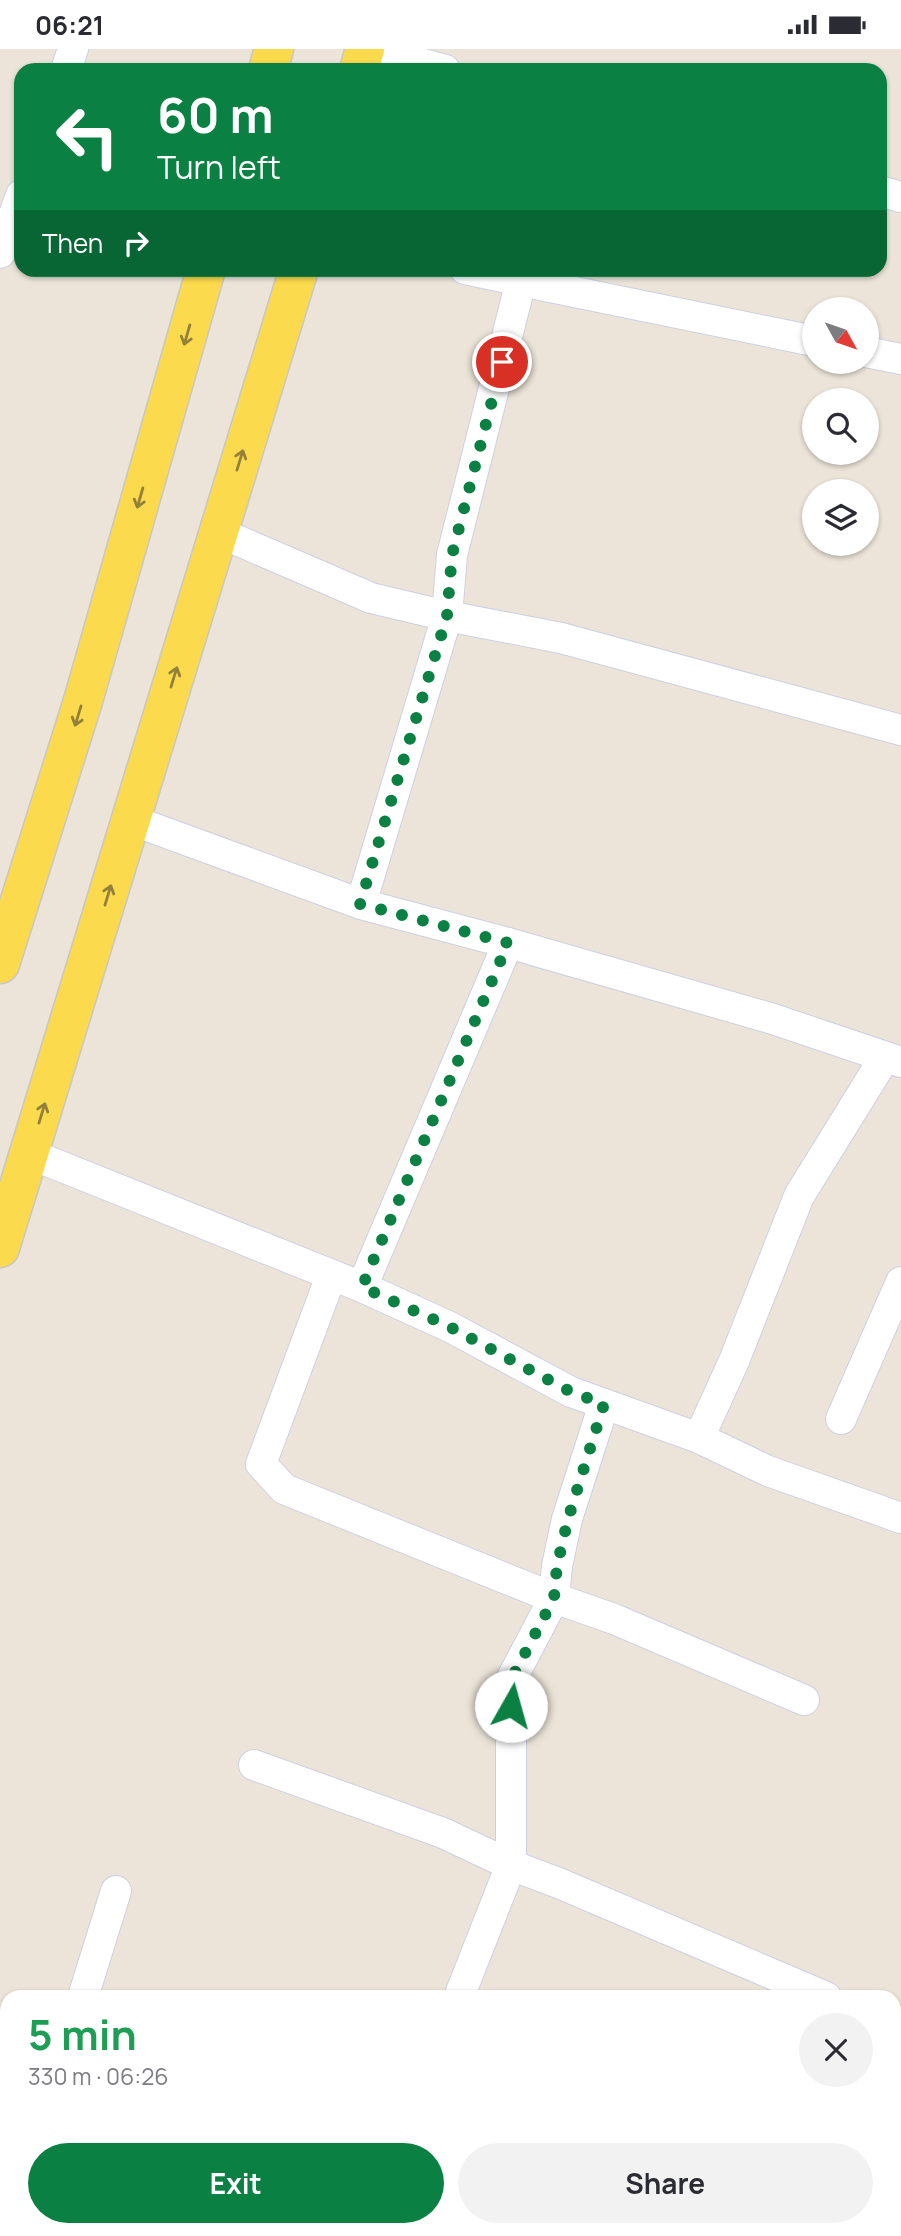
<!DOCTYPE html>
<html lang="en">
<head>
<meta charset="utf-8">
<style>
  body { margin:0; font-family:Manrope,sans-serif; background:#f2f2f3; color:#2b2b33; height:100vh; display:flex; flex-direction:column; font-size:26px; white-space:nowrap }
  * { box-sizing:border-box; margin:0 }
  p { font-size:23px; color:#7c7c81 }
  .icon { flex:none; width:38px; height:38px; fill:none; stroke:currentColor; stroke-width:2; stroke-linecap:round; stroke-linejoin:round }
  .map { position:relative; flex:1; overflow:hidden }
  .sheet { position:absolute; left:0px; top:1941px; width:901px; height:247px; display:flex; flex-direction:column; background:#fff; border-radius:21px 21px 0 0; box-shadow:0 2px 5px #0004 }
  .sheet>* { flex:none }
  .hud { position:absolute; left:14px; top:14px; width:873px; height:214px; border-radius:21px; box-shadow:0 2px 5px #0004; background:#0b8043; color:#fff; overflow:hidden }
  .needle { width:46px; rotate:130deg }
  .buttons { position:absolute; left:802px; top:248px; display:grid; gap:14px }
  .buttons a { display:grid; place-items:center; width:77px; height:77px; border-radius:50%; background:#fff; box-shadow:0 2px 5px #0004; font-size:35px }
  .pin { position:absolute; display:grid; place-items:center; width:60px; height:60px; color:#fff; margin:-30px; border:4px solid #fff; border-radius:50%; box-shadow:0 2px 7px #0007 }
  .me { position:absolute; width:77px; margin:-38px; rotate:7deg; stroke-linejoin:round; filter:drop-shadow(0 0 5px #0008) }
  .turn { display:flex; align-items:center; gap:24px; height:147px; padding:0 28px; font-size:32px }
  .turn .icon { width:91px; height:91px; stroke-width:2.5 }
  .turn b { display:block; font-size:49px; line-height:60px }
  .then { display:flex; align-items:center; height:66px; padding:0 28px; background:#0003; gap:14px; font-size:26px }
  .round { display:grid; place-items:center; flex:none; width:74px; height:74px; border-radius:37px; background:#f2f2f3 }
  .overview { display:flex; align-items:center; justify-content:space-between; height:119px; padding:0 28px }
  h1 { font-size:42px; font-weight:700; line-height:52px; color:#1e9e55 }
  .button { display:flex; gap:14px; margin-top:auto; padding:14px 28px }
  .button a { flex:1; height:80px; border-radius:42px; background:#0b8043; color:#fff; font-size:28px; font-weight:700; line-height:80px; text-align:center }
  .button a+a { background:#f2f2f3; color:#2b2b33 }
  .status { display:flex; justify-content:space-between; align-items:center; height:49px; padding:0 35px; background:#fff; direction:ltr }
  .status svg { height:19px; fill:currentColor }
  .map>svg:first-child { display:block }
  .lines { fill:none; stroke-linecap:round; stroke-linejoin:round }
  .minor-casing { stroke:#cdd0e3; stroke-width:32 }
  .primary-casing { stroke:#c7c7c7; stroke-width:41 }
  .minor { stroke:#fff; stroke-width:30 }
  .primary { stroke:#fcda4d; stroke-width:38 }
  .oneway { stroke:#92813a }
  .route { stroke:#0b8043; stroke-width:12; stroke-dasharray:0 21.6 }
</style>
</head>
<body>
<div class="status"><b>06:21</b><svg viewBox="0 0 49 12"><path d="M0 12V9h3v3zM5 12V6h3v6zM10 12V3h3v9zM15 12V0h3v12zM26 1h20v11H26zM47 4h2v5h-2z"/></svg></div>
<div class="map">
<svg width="901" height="2187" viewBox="0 0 901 2187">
  <rect width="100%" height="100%" fill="#ece4d8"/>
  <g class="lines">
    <g class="minor-casing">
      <g id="minor">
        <path d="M370 0 445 21"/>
        <path d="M66 21 73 0"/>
        <path d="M880 142 901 148"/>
        <path d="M0 204 21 146"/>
        <path d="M521 232 814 292"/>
        <path d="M866 303 901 310"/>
        <path d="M218 483 371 549 447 567 561 589 901 681"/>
        <path d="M131 771 361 855 508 894 770 969 901 1013"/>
        <path d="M361 855 447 567 452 506 521 232 465 220"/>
        <path d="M30 1105 362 1238 450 1278 571 1343 699 1389 768 1422 901 1469"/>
        <path d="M331 1227 261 1415 284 1440 554 1549 614 1570 804 1651"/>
        <path d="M362 1238 508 894"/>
        <path d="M841 1370 901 1233"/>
        <path d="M699 1389 734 1312 799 1147 885 1008"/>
        <path d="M254 1716 443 1784 511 1816 561 1835 826 1948"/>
        <path d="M83 1948 116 1842"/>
        <path d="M459 1948 511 1816V1631L554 1549 557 1517 567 1470 604 1355"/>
        <path d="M894 1977 901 1980"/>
        <path d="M0 2138 7 2141"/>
        <path d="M83 2180 95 2187"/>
        <path d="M552 2180 570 2187"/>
        <path d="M6 2187 8 2180"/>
      </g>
    </g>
    <g class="primary-casing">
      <g id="primary">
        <path d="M268 21 274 0"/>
        <path d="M359 21 365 0"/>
        <path d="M0 915 83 652 206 220"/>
        <path d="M0 1199 299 220"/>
      </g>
    </g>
    <use href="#minor" class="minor"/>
    <use href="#primary" class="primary"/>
  </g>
  <defs><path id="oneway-shaft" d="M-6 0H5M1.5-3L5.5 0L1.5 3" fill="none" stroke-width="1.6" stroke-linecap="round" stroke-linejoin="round" transform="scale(1.75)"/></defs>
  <g class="oneway">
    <use href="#oneway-shaft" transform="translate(187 286) rotate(106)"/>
    <use href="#oneway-shaft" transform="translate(240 411) rotate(-73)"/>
    <use href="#oneway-shaft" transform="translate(140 449) rotate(106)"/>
    <use href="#oneway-shaft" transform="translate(174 628) rotate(-73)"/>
    <use href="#oneway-shaft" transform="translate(78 667) rotate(107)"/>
    <use href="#oneway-shaft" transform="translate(108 846) rotate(-73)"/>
    <use href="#oneway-shaft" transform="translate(42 1064) rotate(-73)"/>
  </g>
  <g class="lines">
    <path class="route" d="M502 313 452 506 447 567 360 855 508 894 362 1238 450 1278 571 1343 604 1355 568 1470 557 1517 554 1549 511 1631V1657"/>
  </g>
</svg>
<div class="buttons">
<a><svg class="needle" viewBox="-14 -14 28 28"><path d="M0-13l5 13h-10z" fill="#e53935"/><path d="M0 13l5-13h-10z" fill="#7c7c81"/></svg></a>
<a><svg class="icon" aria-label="search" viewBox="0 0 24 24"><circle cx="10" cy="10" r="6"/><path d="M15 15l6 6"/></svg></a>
<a><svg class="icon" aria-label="layers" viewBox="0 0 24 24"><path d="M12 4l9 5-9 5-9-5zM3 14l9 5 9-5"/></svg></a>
</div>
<div class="pin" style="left:502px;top:313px;background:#d93025"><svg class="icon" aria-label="arrive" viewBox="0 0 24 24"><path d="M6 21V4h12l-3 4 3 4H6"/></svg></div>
<svg class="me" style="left:511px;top:1657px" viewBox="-20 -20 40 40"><circle r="19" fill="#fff"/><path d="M0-13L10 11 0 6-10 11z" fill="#0b8043"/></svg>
<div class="hud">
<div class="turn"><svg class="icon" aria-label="left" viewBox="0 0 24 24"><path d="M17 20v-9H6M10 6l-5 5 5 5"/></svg><div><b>60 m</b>Turn left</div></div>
<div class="then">Then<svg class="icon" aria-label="right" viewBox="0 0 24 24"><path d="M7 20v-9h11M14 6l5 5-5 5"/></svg></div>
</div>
<section class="sheet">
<div class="overview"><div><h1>5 min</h1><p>330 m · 06:26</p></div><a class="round"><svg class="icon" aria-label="close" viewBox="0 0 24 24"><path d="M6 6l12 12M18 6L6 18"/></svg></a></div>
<div class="button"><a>Exit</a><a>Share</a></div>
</section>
</div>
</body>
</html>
